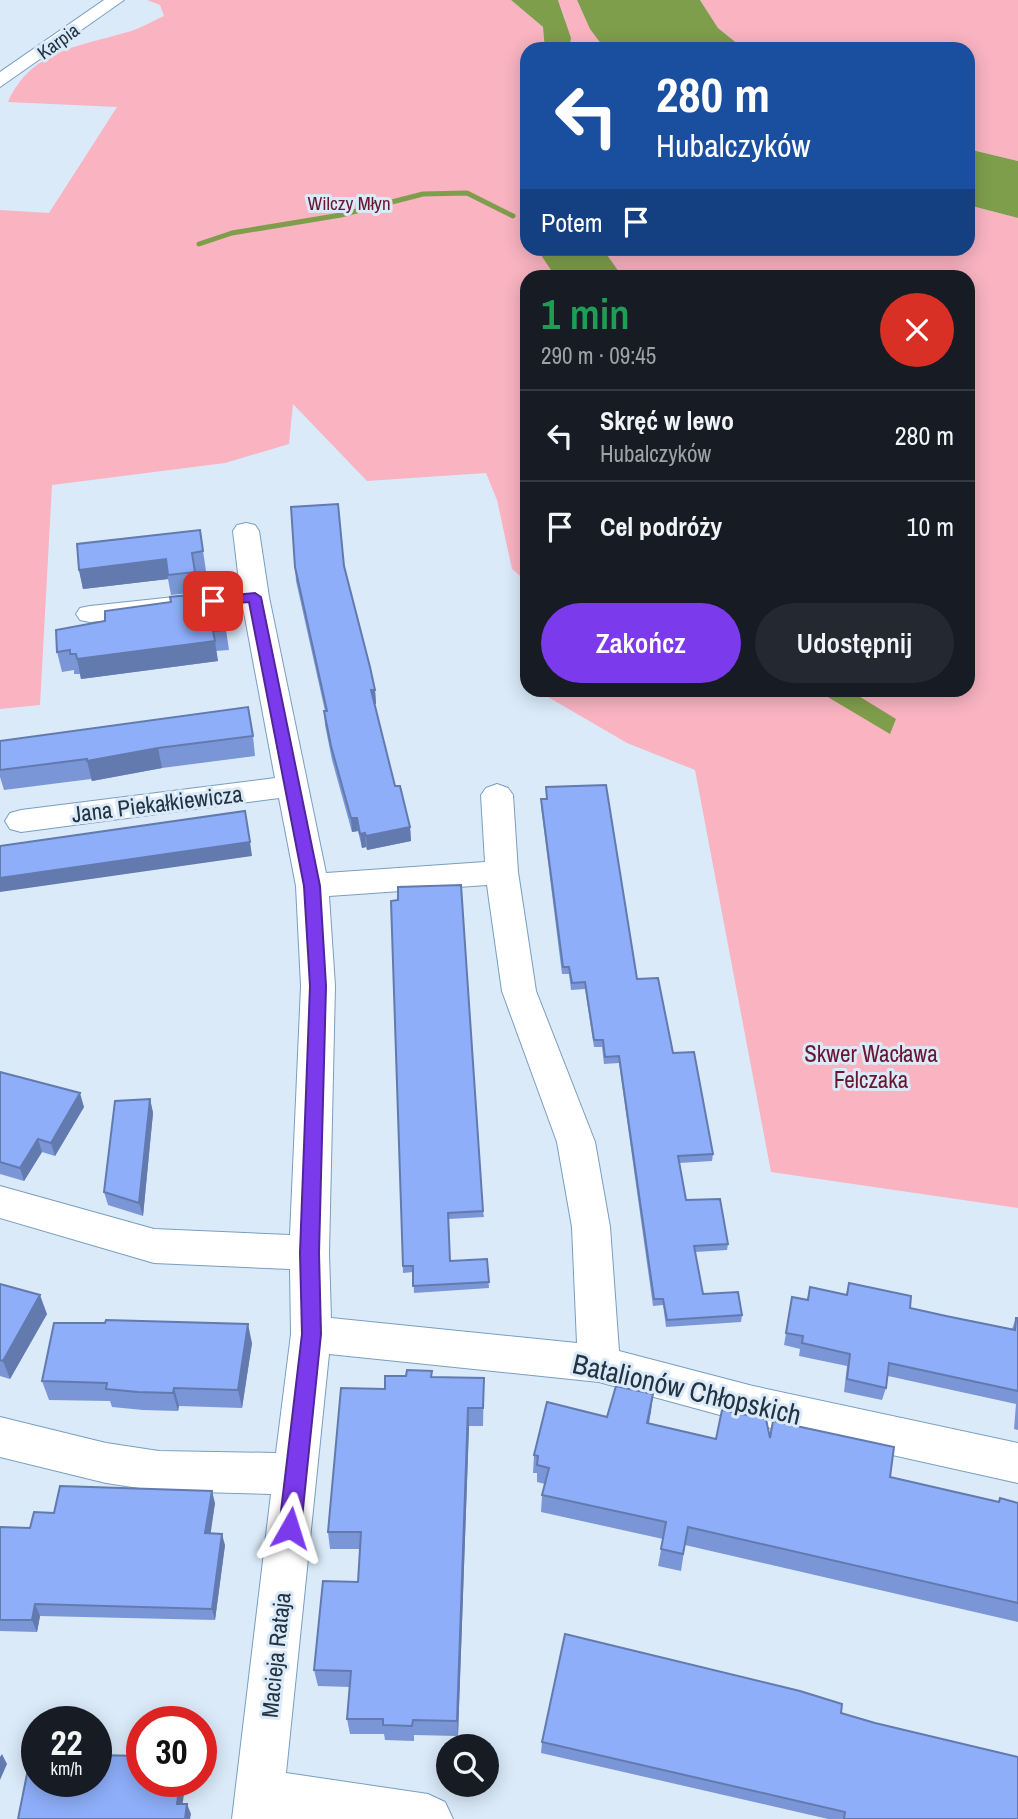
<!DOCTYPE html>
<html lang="pl">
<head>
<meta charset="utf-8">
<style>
	body { margin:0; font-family:"Archivo Narrow",sans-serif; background:#242831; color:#f1f3f6; height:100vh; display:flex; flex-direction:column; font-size:26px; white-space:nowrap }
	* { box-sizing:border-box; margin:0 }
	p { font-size:23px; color:#9ea1a6 }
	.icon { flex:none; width:38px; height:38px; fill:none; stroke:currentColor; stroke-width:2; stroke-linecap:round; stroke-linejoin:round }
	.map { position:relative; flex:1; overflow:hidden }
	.sheet { position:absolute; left:520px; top:270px; width:455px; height:427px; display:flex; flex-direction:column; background:#171b24; border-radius:21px; box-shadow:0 4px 18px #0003 }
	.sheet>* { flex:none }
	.banner { position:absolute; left:520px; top:42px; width:455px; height:214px; border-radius:21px; box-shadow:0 4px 18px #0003; background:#1a4fa0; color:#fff; overflow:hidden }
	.tools { position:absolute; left:436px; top:1734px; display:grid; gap:14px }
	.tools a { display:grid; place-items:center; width:63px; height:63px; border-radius:50%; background:#171b24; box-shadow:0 4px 18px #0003; font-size:35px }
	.speed { position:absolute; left:21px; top:1706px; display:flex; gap:14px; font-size:35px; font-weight:700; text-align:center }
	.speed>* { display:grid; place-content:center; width:91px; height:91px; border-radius:50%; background:#171b24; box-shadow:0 4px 18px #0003; line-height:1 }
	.speed small { font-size:18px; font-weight:400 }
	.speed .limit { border:10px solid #d22; background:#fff; color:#111 }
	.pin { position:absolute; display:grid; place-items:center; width:60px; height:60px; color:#fff; margin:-30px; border-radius:14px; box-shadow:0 4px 10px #0006 }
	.me { position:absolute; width:77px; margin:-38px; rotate:6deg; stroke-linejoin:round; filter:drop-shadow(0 0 5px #0008) }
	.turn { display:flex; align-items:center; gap:24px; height:147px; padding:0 21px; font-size:32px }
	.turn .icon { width:91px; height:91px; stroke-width:2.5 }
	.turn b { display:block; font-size:49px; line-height:60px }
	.then { display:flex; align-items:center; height:66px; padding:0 21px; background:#0003; gap:14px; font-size:26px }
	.round { display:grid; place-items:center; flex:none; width:74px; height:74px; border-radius:37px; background:#242831 }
	.overview { display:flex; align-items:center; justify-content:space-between; height:119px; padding:0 21px }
	h1 { font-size:42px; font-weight:600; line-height:52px; color:#1e9e55 }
	.action { display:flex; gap:14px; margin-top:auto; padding:14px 21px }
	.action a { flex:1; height:80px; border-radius:42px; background:#7c3aed; color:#fff; font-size:28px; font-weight:600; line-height:80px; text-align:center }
	.action a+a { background:#242831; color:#f1f3f6 }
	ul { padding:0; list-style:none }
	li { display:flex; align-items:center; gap:21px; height:91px; padding:0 21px; border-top:2px solid #363941 }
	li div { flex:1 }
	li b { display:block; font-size:26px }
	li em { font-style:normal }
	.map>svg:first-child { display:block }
	.green { fill:#f9b3c1 }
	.water { fill:#7f9e4c }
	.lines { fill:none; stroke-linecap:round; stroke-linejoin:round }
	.stream { stroke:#7f9e4c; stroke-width:5 }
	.minor-casing { stroke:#799ec0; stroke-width:2 }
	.minor { fill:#fff; fill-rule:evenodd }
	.wall { fill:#7a96d6 }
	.shaded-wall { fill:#637aae }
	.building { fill:#8eaef9; stroke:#637aae; stroke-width:2 }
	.route { fill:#7c3aed; stroke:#51269a; stroke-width:2 }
	.labels { text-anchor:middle; stroke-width:6; stroke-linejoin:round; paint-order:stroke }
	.far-street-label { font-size:19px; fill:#243341; stroke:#daeaf9 }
	.far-park-label { font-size:19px; fill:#691731; stroke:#daeaf9 }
	.street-label { font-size:23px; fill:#243341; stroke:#daeaf9 }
	.park-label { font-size:23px; fill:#691731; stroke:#daeaf9 }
	.near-street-label { font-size:28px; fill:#243341; stroke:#daeaf9 }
</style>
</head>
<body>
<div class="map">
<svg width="1018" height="1819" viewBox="0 0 1018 1819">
	<rect width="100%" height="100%" fill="#daeaf9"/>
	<path class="green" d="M147 0H511L543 27 565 19 558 0H577L588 24 614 49H527V248H968V205L1018 218V1208L771 1172 695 770 627 743 536 690H968V276H527V582L512 569 497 500 486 473 367 481 293 404 289 444 225 463 52 485 40 705 0 709V210L49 213 117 107 8 102C31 51 76 47 124 33 137 30 151 22 164 16L160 5Z
		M700 0H1018V161L968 149V49H744L718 28Z"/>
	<path class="water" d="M511 0H558L571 38 569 49H545L543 27Z
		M577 0H700L718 28 744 49H605L590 29Z
		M968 149 1018 161V218L968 205Z
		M537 249H598L607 255 622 276H555Z
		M816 690H849L896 719 890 734Z"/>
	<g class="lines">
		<path class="stream" d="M199 244 232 233 341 215 423 194 467 193 513 216"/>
		<g class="minor-casing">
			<path id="minor" d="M104 0H124L0 87V72Z
				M246 523 255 525 259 531 269 597 326 873 485 862 481 795 486 788 497 784 508 788 513 795 518 872 536 991 595 1142 610 1227 619 1351 753 1386 1018 1443V1483L753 1424 599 1382 329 1354 286 1773 428 1794 445 1802 453 1819H232L271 1494 159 1491 106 1483 0 1457V1417L106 1443 159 1451 276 1453 291 1334 290 1269 154 1263 0 1218V1186L154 1229 290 1235 301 986 296 886 279 798 21 832 10 829 5 821 10 813 21 810 275 778 243 607 90 622 80 620 76 614 80 608 90 606 240 590 233 531 237 525ZM487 885 502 991 557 1142 572 1227 577 1343 331 1318 329 1253 335 986 329 896Z"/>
		</g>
		<use href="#minor" class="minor"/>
	</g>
	<path class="wall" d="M200 530 206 571 195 572 198 592 171 595 168 579 83 589 79 570Z
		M344 566 375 690 376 704H375L395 786 410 827 411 841 367 850 366 847 362 848 358 831 352 832 332 760 325 725 324 711H325L296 581 295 567Z
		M201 609H223L229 650 216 651 218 661 81 679 80 674H74V670L62 672 57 652Z
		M253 736 255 756 162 768 92 781 91 779 4 790 0 777V741Z
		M546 787 673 1053 713 1154 712 1161 679 1163 686 1200 728 1244 727 1250 695 1252 703 1294 742 1315 741 1322 666 1327 663 1305 653 1306 619 1063 604 1064 602 1047H594L585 989 571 990 569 974H562L541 806V799H546Z
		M391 901 483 1211 484 1217 449 1219 450 1261 487 1259 489 1288 414 1293 413 1272 403 1273Z
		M0 1072 84 1107 55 1156 42 1152 24 1181 0 1174Z
		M150 1099 153 1113 143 1216 108 1205 104 1192Z
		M849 1283 910 1308 946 1316 1012 1329 1016 1318H1018V1430L1014 1429 1016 1404 888 1376 886 1388 882 1400 844 1392 847 1366 799 1356 800 1349 784 1345 792 1297 807 1300 810 1287 846 1295Z
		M0 1284 47 1314 10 1379 0 1376Z
		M252 1343 242 1408 179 1406 178 1411 143 1410 112 1407 110 1401 49 1400 42 1381Z
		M432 1377 484 1378 483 1426H469L458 1736 414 1735V1741L385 1740 384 1734H350L347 1719 350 1687 318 1686 314 1670 358 1582 360 1549H330L328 1532 385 1389Z
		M653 1394 649 1423 716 1439 769 1436 773 1421 890 1477 998 1502 1000 1498 1018 1503V1622L685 1545 681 1571 658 1566 663 1539 541 1512 542 1495 545 1484 537 1482V1473H533L534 1455 607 1417Z
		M215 1503 210 1533 225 1545 215 1620 40 1616 37 1632 0 1631V1527L30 1528 54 1513Z
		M841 1713 875 1723 1018 1819H828L541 1753 542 1742Z"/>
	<path class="shaded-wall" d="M166 559 168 579 83 589 79 570Z
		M215 641 218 661 81 679 77 659Z
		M371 690H375L376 704H372Z
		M158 748 162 768 92 781 87 761Z
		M351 818H357L358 831 352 832Z
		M410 827 411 841 367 850 366 836Z
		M365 833 366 847 362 848 360 834Z
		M250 842 252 856 0 892V878Z
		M80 1093 84 1107 55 1156 51 1143Z
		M150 1099 153 1113 143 1216 139 1203Z
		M38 1139 42 1152 24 1181 20 1168Z
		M40 1295 47 1314 10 1379 3 1361Z
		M248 1324 252 1343 242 1408 238 1390Z
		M174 1388 179 1406 178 1411 173 1393Z
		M653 1394 651 1412 645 1441 647 1423Z
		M468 1408 469 1426 458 1736 457 1721Z
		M212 1491 215 1503 209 1545 205 1533Z
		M222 1534 225 1545 215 1620 212 1609Z
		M35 1604 40 1616 37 1632 32 1620Z
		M2 1754 7 1764 0 1780V1757Z
		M180 1782H186L181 1813 177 1804Z
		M187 1804 191 1814 190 1819H185Z"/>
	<path class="building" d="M338 504 344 566 370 667 375 690H371L395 786H400L410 827 366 836 365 833 360 834 357 818H351L331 746 324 711H327L295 567 291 507Z
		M200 530 203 551 192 553 195 572 168 575 166 559 79 570 77 544Z
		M199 594 201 609H223L226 630 213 631 215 641 77 659 76 654H70V650L57 652 56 630 105 621V611L171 602 170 597Z
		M248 707 253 736 158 748 87 761V759L0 770V741Z
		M606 785 637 979 658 978 673 1053 694 1052 713 1154 678 1156 686 1200 720 1199 728 1244 694 1246 703 1294 738 1292 742 1315 667 1320 663 1299H654L619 1056 605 1057 603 1040H594L585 982 572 983 569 967H563L541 799H547L546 787Z
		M245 811 250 842 0 878V846Z
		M461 885 483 1211 448 1213 450 1261 487 1259 489 1282 413 1286V1266H403L391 901 398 900V887Z
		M0 1072 80 1093 51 1143 38 1139 20 1168 0 1162Z
		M150 1099 139 1203 104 1192 115 1101Z
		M849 1283 911 1296 910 1308 946 1316 1015 1330 1016 1318H1018V1391L889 1363 886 1388 847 1379 850 1354 802 1343 803 1336 786 1333 792 1297 808 1300 810 1287 847 1295Z
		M0 1284 40 1295 3 1361 0 1360Z
		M106 1320 248 1324 238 1390 174 1388 173 1393 138 1392 106 1389 107 1383 42 1381 54 1323H105Z
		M407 1370 432 1371 431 1377 484 1378 483 1408H468L457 1721 413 1720 412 1726 383 1725V1719H347L351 1671 314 1670 323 1581 358 1582 361 1532H328L341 1388 385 1389V1376H406Z
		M616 1386 653 1394 647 1423 716 1439 722 1410 766 1419 770 1438 773 1421 894 1447 890 1477 999 1502 1000 1498 1018 1503V1603L688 1527 683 1554 661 1549 666 1522 542 1495 549 1468 537 1465 538 1456 534 1455 547 1402 607 1417Z
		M60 1486 212 1491 205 1533 222 1534 212 1609 35 1604 32 1620H0V1527L30 1528 34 1512 54 1513Z
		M565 1634 800 1691 842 1704 841 1713 875 1723 1018 1757V1819H844L845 1812 542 1742Z
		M31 1754H37V1782H96V1755L142 1756V1782H180L177 1804H187L185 1819H18Z"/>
	<path class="route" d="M255 593 261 597 320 886 326 986 319 1253 321 1334 301 1528 297 1535 290 1538 282 1535 279 1528 302 1334 300 1253 310 986 304 886 249 602 213 605 207 601 213 597Z"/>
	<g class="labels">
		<g class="far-street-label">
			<text transform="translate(58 41) rotate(-36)" y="7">Karpia</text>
		</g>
		<g class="far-park-label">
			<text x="349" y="210">Wilczy Młyn</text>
		</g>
		<g class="street-label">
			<text transform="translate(157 804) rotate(-7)" y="8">Jana Piekałkiewicza</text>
			<text transform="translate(276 1655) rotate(-84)" y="8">Macieja Rataja</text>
		</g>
		<g class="park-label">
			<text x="871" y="1062">Skwer Wacława<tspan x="871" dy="26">Felczaka</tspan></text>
		</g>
		<g class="near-street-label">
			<text transform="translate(687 1389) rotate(13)" y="10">Batalionów Chłopskich</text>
		</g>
	</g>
</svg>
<div class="tools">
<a><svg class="icon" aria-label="search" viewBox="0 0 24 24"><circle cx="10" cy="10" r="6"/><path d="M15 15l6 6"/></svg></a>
</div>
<div class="speed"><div>22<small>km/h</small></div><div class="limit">30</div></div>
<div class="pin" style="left:213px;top:601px;background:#d93025"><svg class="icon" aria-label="arrive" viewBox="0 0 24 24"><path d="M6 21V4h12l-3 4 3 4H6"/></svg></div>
<svg class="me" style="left:290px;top:1528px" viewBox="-20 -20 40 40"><path d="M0-17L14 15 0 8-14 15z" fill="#7c3aed" stroke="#fff" stroke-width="4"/></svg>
<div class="banner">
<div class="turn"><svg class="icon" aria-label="left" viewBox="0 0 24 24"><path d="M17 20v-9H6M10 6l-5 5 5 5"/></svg><div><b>280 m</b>Hubalczyków</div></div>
<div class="then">Potem<svg class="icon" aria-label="arrive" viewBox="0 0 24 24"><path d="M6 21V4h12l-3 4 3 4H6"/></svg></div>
</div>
<section class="sheet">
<div class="overview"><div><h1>1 min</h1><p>290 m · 09:45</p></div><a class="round" style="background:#d93025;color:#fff"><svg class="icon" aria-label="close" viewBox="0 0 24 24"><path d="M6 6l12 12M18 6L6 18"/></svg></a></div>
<ul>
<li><svg class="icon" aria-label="left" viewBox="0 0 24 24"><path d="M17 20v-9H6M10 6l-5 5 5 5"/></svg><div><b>Skręć w lewo</b><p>Hubalczyków</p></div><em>280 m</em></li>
<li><svg class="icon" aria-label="arrive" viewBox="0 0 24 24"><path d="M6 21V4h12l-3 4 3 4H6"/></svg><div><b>Cel podróży</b></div><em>10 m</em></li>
</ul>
<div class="action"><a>Zakończ</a><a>Udostępnij</a></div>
</section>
</div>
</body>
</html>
